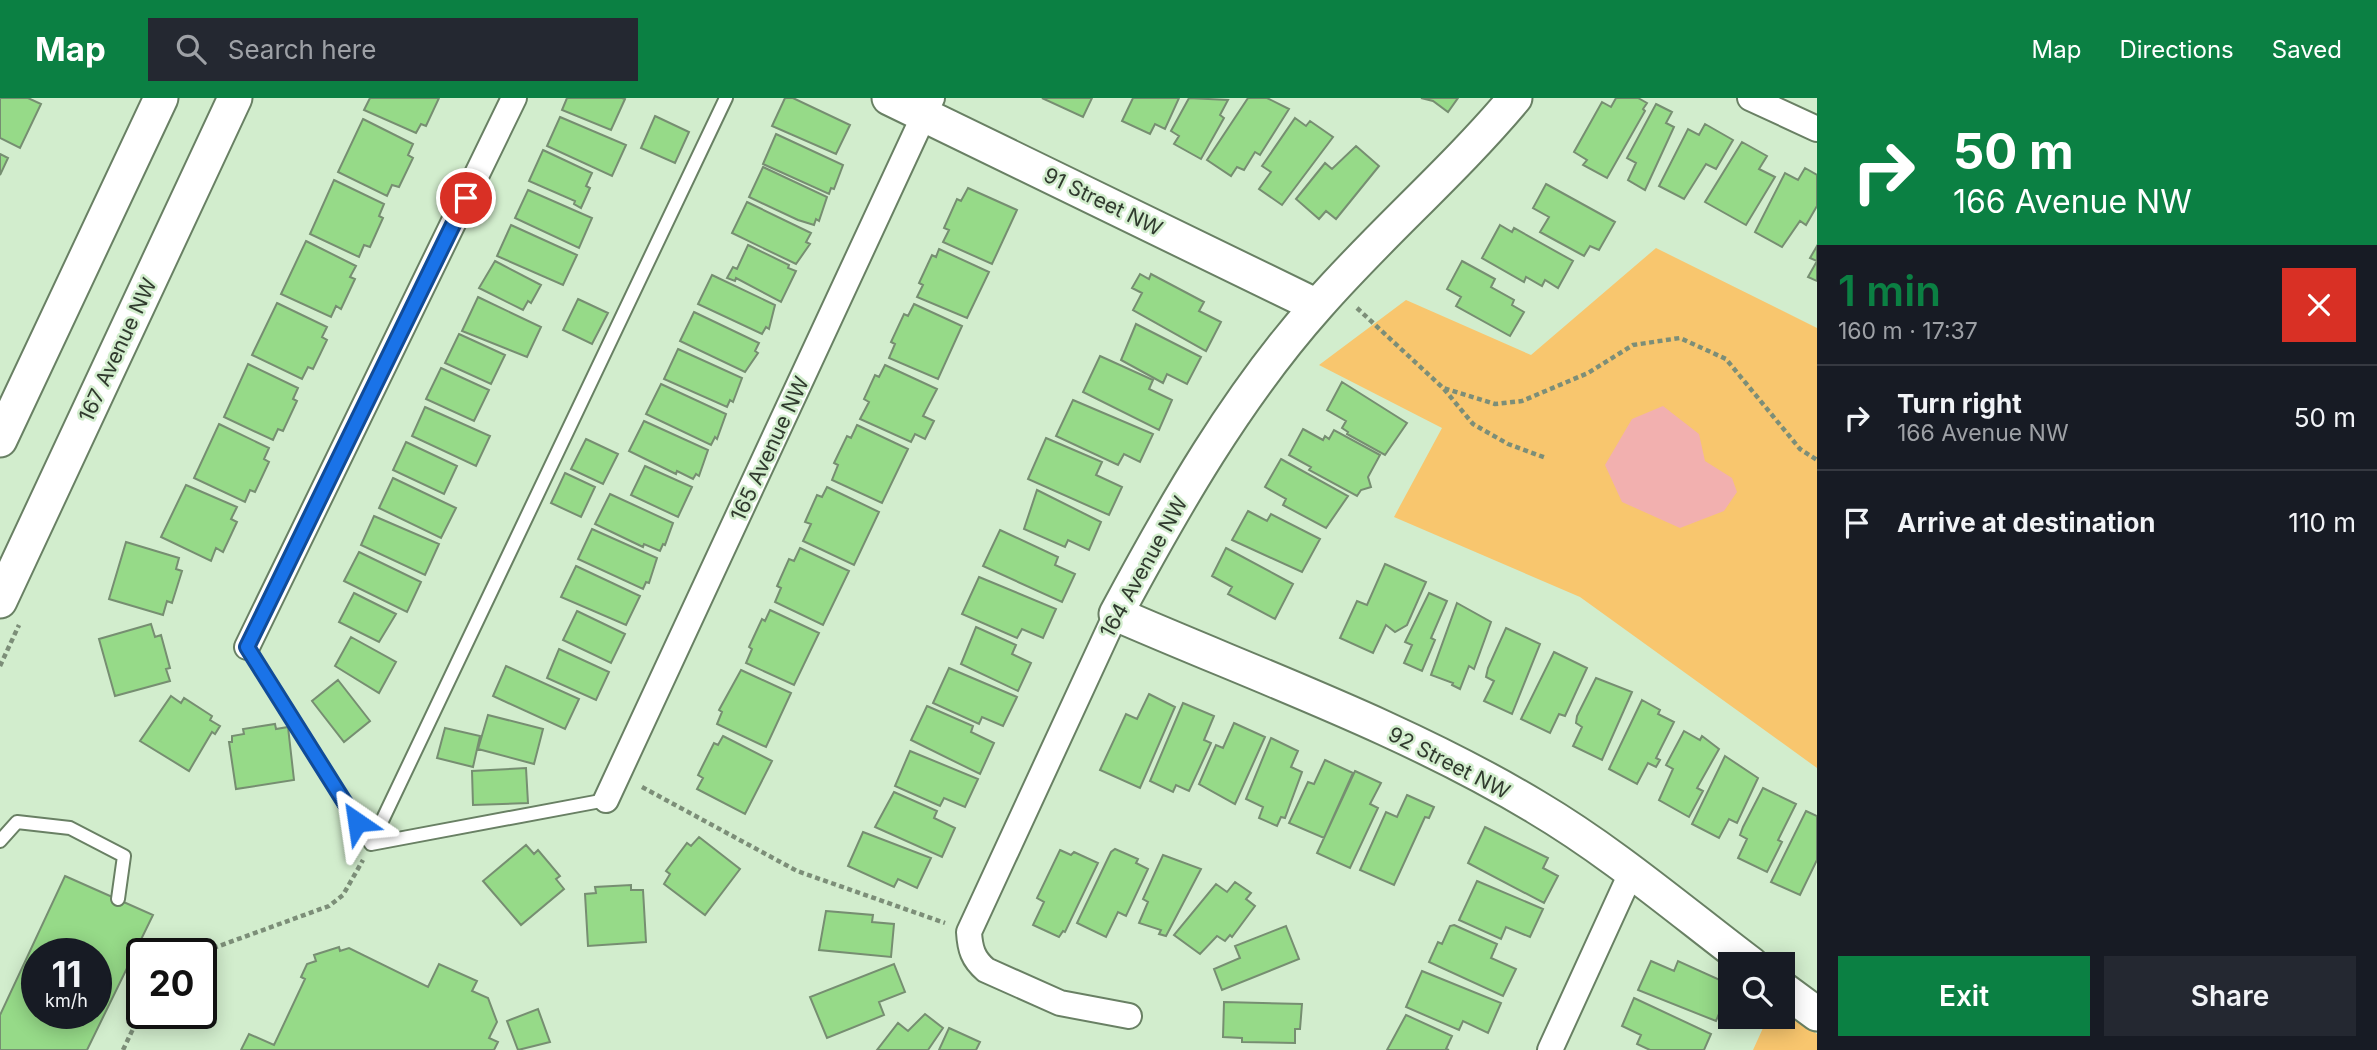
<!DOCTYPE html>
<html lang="en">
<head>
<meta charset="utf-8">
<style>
	body { margin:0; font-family:Inter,sans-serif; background:#242831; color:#f1f3f6; height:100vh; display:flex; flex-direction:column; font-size:26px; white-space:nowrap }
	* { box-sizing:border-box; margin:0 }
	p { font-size:23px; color:#9ea1a6 }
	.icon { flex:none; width:38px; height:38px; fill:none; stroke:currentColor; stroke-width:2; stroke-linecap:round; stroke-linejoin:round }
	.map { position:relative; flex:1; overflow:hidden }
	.side { display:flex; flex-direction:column; background:#171b24; width:560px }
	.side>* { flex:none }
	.banner { background:#0b8043; color:#fff; overflow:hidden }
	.controls { position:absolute; left:1718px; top:854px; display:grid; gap:14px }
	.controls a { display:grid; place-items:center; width:77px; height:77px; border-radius:0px; background:#171b24; box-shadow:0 4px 18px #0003; font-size:35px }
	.speed { position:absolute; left:21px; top:840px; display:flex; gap:14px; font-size:35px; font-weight:700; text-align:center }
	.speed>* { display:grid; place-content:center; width:91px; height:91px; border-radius:50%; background:#171b24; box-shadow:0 4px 18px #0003; line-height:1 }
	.speed small { font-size:18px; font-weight:400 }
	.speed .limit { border:4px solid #111; border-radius:10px; background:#fff; color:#111 }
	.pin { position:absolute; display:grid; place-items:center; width:60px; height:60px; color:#fff; margin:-30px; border:4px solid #fff; border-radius:50%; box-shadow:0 2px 7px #0007 }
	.me { position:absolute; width:77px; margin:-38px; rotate:328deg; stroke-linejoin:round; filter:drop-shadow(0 0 5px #0008) }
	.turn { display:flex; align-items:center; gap:24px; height:147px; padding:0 21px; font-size:32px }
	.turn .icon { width:91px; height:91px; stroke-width:2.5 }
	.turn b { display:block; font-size:49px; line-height:60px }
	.round { display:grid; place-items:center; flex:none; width:74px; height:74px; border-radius:0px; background:#242831 }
	.headline { display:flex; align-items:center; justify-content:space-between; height:119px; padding:0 21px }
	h1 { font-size:42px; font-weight:600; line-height:52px; color:#0b8043 }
	.primary-button { display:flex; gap:14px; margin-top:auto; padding:14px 21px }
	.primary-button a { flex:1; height:80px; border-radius:0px; background:#0b8043; color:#fff; font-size:28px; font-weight:600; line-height:80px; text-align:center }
	.primary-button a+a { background:#242831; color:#f1f3f6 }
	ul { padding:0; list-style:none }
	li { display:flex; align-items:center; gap:21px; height:105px; padding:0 21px; border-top:2px solid #363941 }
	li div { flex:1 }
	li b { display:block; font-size:26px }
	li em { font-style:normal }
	header { display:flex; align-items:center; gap:42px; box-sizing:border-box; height:98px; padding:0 35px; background:#0b8043; color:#fff }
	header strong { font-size:33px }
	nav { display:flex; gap:38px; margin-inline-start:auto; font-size:24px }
	.search { width:490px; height:63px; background:#242831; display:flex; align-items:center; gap:18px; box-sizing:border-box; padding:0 24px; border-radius:0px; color:#9ea1a6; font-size:26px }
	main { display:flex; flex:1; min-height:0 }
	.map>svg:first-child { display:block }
	.green { fill:#f8c66e }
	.water { fill:#f2b0af }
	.building { fill:#96da88; stroke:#768e71; stroke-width:2; fill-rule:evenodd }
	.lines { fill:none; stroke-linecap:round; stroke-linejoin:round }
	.lane-casing { stroke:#698064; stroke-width:16 }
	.street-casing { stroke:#698064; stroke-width:28 }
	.secondary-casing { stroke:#698064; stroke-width:37 }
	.path { stroke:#7c8e78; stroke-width:4.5; stroke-dasharray:5 3.5; stroke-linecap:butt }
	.lane { stroke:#fff; stroke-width:12 }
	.street { stroke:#fff; stroke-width:24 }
	.secondary { stroke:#fff; stroke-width:33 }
	.route-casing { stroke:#114b97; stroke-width:18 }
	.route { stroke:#1a73e8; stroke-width:12 }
	.labels { text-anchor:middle; stroke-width:5; stroke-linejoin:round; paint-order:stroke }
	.street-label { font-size:21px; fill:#303a2e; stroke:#d2edcd }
</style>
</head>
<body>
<header>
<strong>Map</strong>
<div class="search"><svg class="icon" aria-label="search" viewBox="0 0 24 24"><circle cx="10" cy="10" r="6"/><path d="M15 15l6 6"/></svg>Search here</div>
<nav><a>Map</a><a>Directions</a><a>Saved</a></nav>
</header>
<main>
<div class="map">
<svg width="1817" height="952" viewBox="0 0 1817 952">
	<rect width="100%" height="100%" fill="#d2edcd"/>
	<path class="green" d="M1656 150 1817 230V670L1580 499 1394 419 1442 330 1319 267 1406 202 1531 257Z
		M1783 911 1817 936V952H1753L1768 919H1783Z"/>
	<path class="water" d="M1663 308 1699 336 1705 363 1732 380 1737 394 1724 413 1680 430 1622 404 1605 367 1632 321Z"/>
	<path class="building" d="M0 0H28L41 6 20 50 0 40Z
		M370 0H439L426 28 421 26 416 35 364 12Z
		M567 0H622L625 1 611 32 562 12Z
		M785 0H793L850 27 836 56 772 28Z
		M1042 0H1092L1083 19Z
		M1133 0H1179L1165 31 1155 26 1150 36 1122 23Z
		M1189 0 1228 2 1220 17 1224 20 1201 61 1174 46 1179 38 1171 33Z
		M1248 0H1267L1289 11 1260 57 1255 54 1244 72 1237 69 1231 78 1207 62Z
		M1421 0H1458L1448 14 1433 3Z
		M1616 0H1638L1647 5 1643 11 1645 13 1607 80 1583 67 1587 62 1574 54 1602 4 1611 9Z
		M1656 6 1672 14 1666 25 1674 29 1645 92 1628 82 1636 65 1627 60Z
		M655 18 689 34 675 65 641 50Z
		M560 19 626 47 612 78 547 48Z
		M1295 20 1306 28 1310 23 1333 39 1282 107 1259 91 1271 74 1262 68Z
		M363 21 413 46 408 57 413 60 399 89 392 87 387 98 338 74Z
		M1705 26 1733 42 1716 71 1706 66 1684 101 1659 88 1688 31 1699 37Z
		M776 36 843 67 834 91 831 90 829 96 763 66Z
		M1742 44 1767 58 1759 71 1775 79 1746 127 1705 104Z
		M1356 48 1379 68 1336 121 1326 113 1319 121 1296 101 1325 65 1332 71Z
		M543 52 592 75 586 88 590 90 581 110 574 106 575 103 529 83Z
		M0 56 8 60 0 77Z
		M763 69 827 99 819 123 816 121 814 127 798 122 749 99Z
		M1805 70 1817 77V108L1806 127 1800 123 1782 149 1755 134 1785 75 1798 82Z
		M334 82 384 106 379 118 383 120 370 149 364 147 359 159 310 136Z
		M1546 86 1615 124 1599 152 1590 148 1584 158 1540 134 1549 119 1533 110Z
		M968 90 1017 112 992 166 943 144 949 132 944 130 957 101 961 103Z
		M528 92 592 120 579 150 515 120Z
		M747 104 811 135 806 144 810 146 796 166 732 135Z
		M511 127 577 157 563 187 497 158Z
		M1500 127 1512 134 1514 130 1573 163 1558 190 1545 182 1542 188 1526 179 1524 184 1482 160Z
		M306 143 356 168 350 179 355 181 341 211 336 208 331 219 281 196Z
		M748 147 789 167 788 170 796 173 781 204 736 180 735 183 727 180 733 169 737 171Z
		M1817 148V183L1808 179 1817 163 1810 160Z
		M939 151 989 174 967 220 917 199 923 187 919 185 932 157 936 159Z
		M495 163 541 187 531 205 528 203 523 212 479 190Z
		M1462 163 1495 181 1491 189 1514 202 1512 207 1524 214 1510 238 1456 208 1461 199 1447 191Z
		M1140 176 1149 181 1151 176 1204 204 1199 213 1221 224 1206 253 1133 212 1142 195 1132 190Z
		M712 177 775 207 769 231 766 229 762 236 698 206Z
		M478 199 541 229 527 259 462 233Z
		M578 201 608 215 592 246 563 232Z
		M277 205 327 229 322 239 327 242 313 271 308 269 302 281 252 257Z
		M914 206 962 228 938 281 889 260 895 246 891 244 904 216 908 218Z
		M694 214 759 245 755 253 758 255 745 274 680 243Z
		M1136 226 1201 259 1187 286 1167 276 1163 285 1121 262Z
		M459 236 505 257 491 286 445 265Z
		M678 251 742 280 733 304 730 302 727 309 664 281Z
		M1100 258 1153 282 1149 291 1172 302 1159 332 1083 294Z
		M248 266 298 290 293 301 297 303 283 333 278 331 273 342 224 319Z
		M885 267 937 291 923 318 934 323 925 341 915 336 911 344 860 321 869 304 864 301 875 277 879 279Z
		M441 270 489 292 474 323 426 301Z
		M1342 284 1407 325 1385 357 1347 336 1348 334 1342 330 1346 323 1327 312Z
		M661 286 726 316 717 341 715 339 711 347 646 316Z
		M1073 302 1153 336 1140 364 1124 356 1118 367 1056 338Z
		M425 309 490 338 476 368 412 338Z
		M644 323 708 352 699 378 696 376 693 381 677 373 676 376 629 353Z
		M219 326 269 350 264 361 269 364 255 394 250 392 245 404 194 380Z
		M857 327 908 351 882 405 832 382 838 367 834 365 847 338 851 340Z
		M1303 331 1323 342 1325 338 1329 341 1334 332 1380 357 1368 379 1371 389 1361 392 1357 398 1309 372 1311 369 1289 357Z
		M1046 340 1102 364 1096 377 1122 389 1109 417 1028 381Z
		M586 341 618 356 603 386 571 371Z
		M406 344 457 368 444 396 393 372Z
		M1281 361 1348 398 1326 430 1283 407 1286 401 1265 389Z
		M645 368 692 389 678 419 631 397Z
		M565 375 595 389 581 419 551 405Z
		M393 380 456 410 441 440 379 410Z
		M186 387 237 409 231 421 237 424 223 454 216 450 211 463 161 439Z
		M827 389 879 414 854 467 803 443 811 426 805 424 817 397 822 399Z
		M1037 392 1101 424 1089 452 1068 442 1065 449 1024 431Z
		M610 396 673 425 665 447 663 446 660 453 644 446 643 449 595 426Z
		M1248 413 1267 423 1271 416 1320 441 1302 474 1232 442Z
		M374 418 439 446 425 477 361 447Z
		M592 431 657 460 649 485 646 484 643 491 578 461Z
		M1000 432 1058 459 1055 467 1075 476 1062 504 983 468Z
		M126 444 179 460 176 471 182 473 172 505 167 503 163 517 109 501Z
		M800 450 849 473 823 527 775 504 781 490 777 488 789 461 794 463Z
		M1226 450 1293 486 1275 521 1228 496 1232 489 1212 478Z
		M359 454 421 484 407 514 344 483Z
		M1385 466 1426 484 1407 527 1395 534 1386 527 1373 555 1340 540 1357 503 1367 507Z
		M576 468 640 498 626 527 561 499Z
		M979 479 1056 511 1043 540 1022 531 1017 540 962 516Z
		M354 495 396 516 379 544 339 524Z
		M1429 495 1447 503 1431 540 1435 542 1422 573 1404 565 1412 547 1405 544Z
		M1457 505 1491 524 1474 571 1469 568 1460 591 1452 587 1453 585 1431 577Z
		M770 512 819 535 794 587 746 565 752 551 749 549 762 521 765 523Z
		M577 513 625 536 611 565 563 542Z
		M151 526 155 539 161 537 170 570 166 571 170 583 115 598 99 541Z
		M976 529 1016 547 1012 556 1031 565 1018 593 961 566Z
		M1506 530 1540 546 1512 616 1484 603 1494 583 1486 579 1488 570Z
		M351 539 396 564 379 595 335 568Z
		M559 551 609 574 596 602 547 580Z
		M1554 554 1587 570 1565 618 1559 616 1550 635 1521 621Z
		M506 568 579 601 565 631 493 598Z
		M949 570 1017 599 1003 628 982 619 979 626 933 605Z
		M741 572 791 595 766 649 717 626 722 614 719 612Z
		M1596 580 1632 594 1602 662 1573 648 1582 629 1576 625 1577 618Z
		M338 582 370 623 344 644 312 603Z
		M1149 596 1175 609 1140 690 1100 672 1126 616 1137 621Z
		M171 598 181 605 184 600 212 618 210 622 220 628 215 636 212 634 189 673 140 643Z
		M1642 602 1660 612 1658 616 1674 624 1656 660 1660 662 1656 669 1648 665 1637 686 1609 671Z
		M1183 605 1214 618 1204 642 1211 645 1189 693 1176 687 1173 694 1150 683Z
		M927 608 973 628 971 634 994 645 980 676 911 642Z
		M488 617 543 631 534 666 478 651Z
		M1234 625 1265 639 1235 706 1199 686 1216 647 1223 650Z
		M275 626 276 631 288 629 294 682 236 691 229 644H232V638L244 636 243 631Z
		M445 630 480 638 473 669 437 660Z
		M1684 633 1700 642 1702 638 1719 651 1697 690 1703 693 1689 719 1659 702 1673 671 1666 667Z
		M723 638 772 663 745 716 697 691 703 680 698 677 714 645 718 647Z
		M1271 640 1298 653 1291 669 1302 674 1285 720 1281 719 1277 728 1259 720 1263 709 1246 701Z
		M910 653 978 681 965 709 944 700 940 708 895 688Z
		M1725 658 1758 680 1737 725 1729 721 1719 740 1692 726Z
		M1325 662 1353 675 1324 740 1289 725 1308 684 1314 686Z
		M526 670 528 705 473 707 472 673Z
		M1355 673 1381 685 1370 706 1378 710 1350 770 1317 755Z
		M1763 690 1796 706 1778 742 1782 744 1767 774 1738 760 1747 741 1740 737 1743 729Z
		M894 694 937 713 934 720 955 730 942 759 875 729Z
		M1407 697 1434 709 1429 720 1425 719 1394 787 1360 772 1386 714 1397 719Z
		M1806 713 1817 718V762L1800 797 1771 784Z
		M1485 729 1548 760 1543 770 1558 778 1544 805 1468 765Z
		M863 734 931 760 917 790 898 781 894 789 848 768Z
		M699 739 740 771 705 817 664 786 670 776 666 773 687 745 691 748Z
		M526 747 534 756 538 752 560 778 556 781 564 791 521 827 483 783Z
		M1115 751 1138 761 1136 765 1148 771 1126 818 1118 814 1106 839 1077 825 1111 754Z
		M1060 752 1071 757 1074 754 1098 765 1065 834 1063 833 1059 839 1033 827 1044 804 1037 800Z
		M1163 757 1201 771 1166 838 1159 836 1161 832 1139 825 1148 804 1143 801Z
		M65 778 153 817 87 952H0V917ZM37 856H96V915H37Z
		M1477 783 1543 811 1530 839 1506 829 1501 841 1459 822Z
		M1235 784 1251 795 1246 801 1255 808 1232 839 1230 837 1225 843 1217 838 1200 856 1174 837 1216 786 1227 794Z
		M631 787V792H643L646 844 588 848 585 796 596 795 595 789Z
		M826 813 873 817 872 824 894 826 891 859 819 852Z
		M1454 827 1497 846 1491 860 1516 871 1503 898 1429 864 1438 844 1442 846 1450 828Z
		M1286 828 1299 861 1222 892 1214 871 1240 860 1235 848Z
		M339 849 340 853 349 850 428 889 439 866 477 883 472 893 488 900 497 924 489 940 498 944 494 952H241L249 936 274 947 305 881 301 879 307 866 316 863 314 857Z
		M1651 863 1674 873 1678 863 1731 887 1716 923 1638 892Z
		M894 866 905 894 879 904 884 917 827 940 810 899Z
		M1422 873 1501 905 1488 935 1463 923 1459 932 1406 909Z
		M1634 900 1711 936 1704 952H1650L1637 946 1641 937 1622 928Z
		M1224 904 1302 906 1300 931H1295V945L1242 944V940L1223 939Z
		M538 911 550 944 518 952 507 923Z
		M925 916 943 930 928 952H877L898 925 908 933Z
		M1406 917 1452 938 1446 951 1449 952H1387Z
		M949 930 980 944 976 952H939Z"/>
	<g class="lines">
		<g class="lane-casing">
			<path id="lane" d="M247 549 371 746 726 0
				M0 743 17 724 70 730 124 758 118 801
				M371 746 606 702"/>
		</g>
		<g class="street-casing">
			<path id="street" d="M1750 0 1817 31
				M1116 516 969 834C970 851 973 861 986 872L1060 905 1129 918
				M247 549 514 0
				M606 702 932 0
				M1550 952 1631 775"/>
		</g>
		<g class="secondary-casing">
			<path id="secondary" d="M889 0 1317 208
				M1515 0C1454 73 1381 135 1318 207 1236 299 1174 408 1116 516 1256 577 1405 630 1536 709 1612 754 1681 813 1751 866
				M0 342 161 0
				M0 503 235 0
				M1783 891 1817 916"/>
		</g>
		<path class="path" d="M1357 210 1443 290 1495 306 1522 303 1588 275 1633 247 1680 240 1726 261 1800 351 1817 362
			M1444 291 1473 326 1508 346 1546 360
			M0 568 19 527
			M642 689 797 773 945 825
			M197 856 329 808 343 797 363 762
			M123 952 142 912"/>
		<use href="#lane" class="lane"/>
		<use href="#street" class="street"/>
		<use href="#secondary" class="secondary"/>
	</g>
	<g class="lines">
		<g class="route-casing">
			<path id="route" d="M357 724 247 549 466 100"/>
		</g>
		<use href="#route" class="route"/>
	</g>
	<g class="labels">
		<g class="street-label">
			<text transform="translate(1103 104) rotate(26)" y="7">91 Street NW</text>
			<text transform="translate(118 252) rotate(-65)" y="7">167 Avenue NW</text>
			<text transform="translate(770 351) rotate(-65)" y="7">165 Avenue NW</text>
			<text transform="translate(1144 469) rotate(-61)" y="7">164 Avenue NW</text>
			<text transform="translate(1449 665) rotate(27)" y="7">92 Street NW</text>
		</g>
	</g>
</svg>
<div class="controls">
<a><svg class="icon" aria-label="search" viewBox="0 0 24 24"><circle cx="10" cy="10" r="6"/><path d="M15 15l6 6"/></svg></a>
</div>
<div class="speed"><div>11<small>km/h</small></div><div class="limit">20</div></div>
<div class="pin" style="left:466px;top:100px;background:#d93025"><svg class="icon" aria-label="arrive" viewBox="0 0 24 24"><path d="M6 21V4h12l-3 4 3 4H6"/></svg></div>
<svg class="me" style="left:357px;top:724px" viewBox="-20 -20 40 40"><path d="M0-17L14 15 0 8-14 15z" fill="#1a73e8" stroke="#fff" stroke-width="4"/></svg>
</div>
<section class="side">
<div class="banner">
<div class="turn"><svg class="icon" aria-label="right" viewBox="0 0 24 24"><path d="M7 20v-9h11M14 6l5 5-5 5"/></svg><div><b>50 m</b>166 Avenue NW</div></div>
</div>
<div class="headline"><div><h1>1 min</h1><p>160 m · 17:37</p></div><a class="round" style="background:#d93025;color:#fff"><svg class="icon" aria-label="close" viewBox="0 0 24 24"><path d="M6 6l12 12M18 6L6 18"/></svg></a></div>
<ul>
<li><svg class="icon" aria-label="right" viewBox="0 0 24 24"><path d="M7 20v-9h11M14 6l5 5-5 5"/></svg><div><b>Turn right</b><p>166 Avenue NW</p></div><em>50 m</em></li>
<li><svg class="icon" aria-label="arrive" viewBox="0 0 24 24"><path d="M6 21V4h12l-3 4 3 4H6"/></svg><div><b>Arrive at destination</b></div><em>110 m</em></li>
</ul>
<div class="primary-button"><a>Exit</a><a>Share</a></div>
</section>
</main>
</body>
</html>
